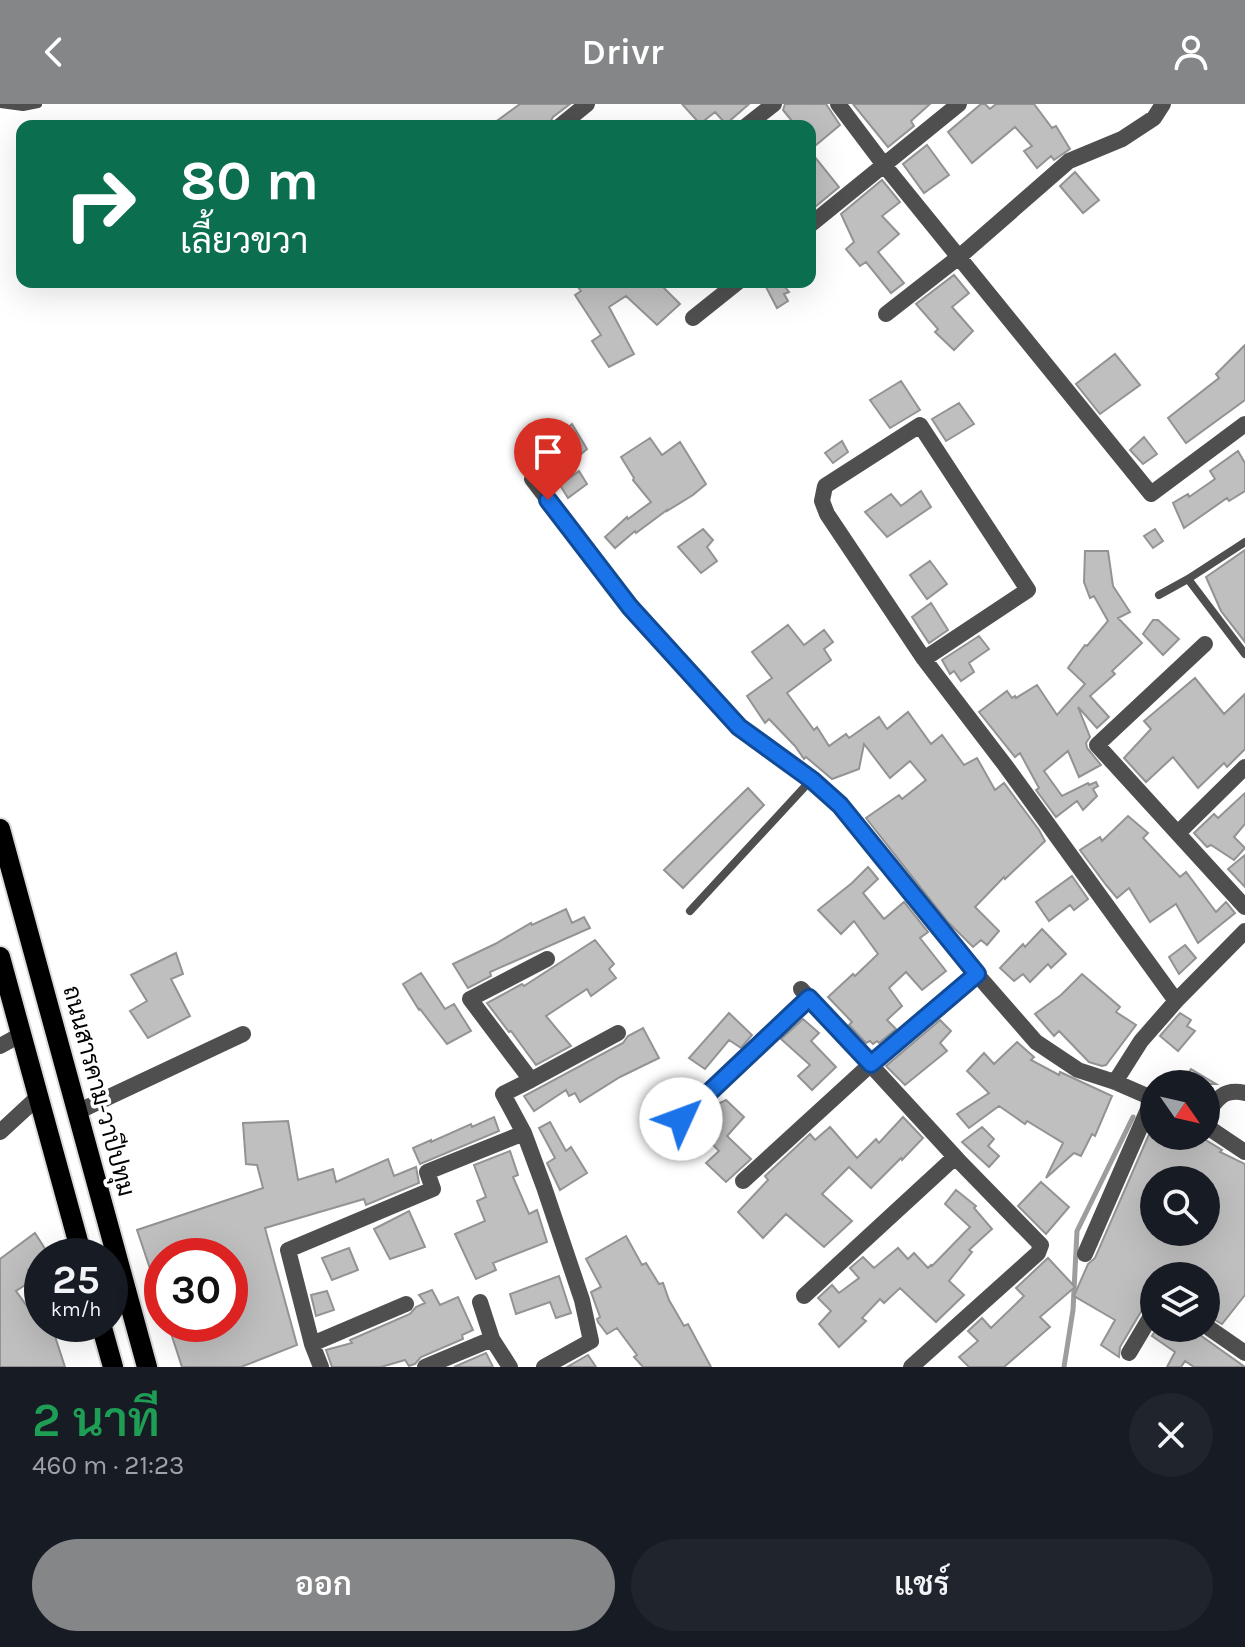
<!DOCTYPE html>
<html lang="th">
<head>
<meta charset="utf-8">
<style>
	body { margin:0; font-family:Karla,Sarabun,sans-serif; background:#20242c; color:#f1f3f6; height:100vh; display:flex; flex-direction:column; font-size:30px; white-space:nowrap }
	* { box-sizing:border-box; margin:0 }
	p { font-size:26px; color:#9ea1a6 }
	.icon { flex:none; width:44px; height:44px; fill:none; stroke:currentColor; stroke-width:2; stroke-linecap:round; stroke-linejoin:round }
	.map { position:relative; height:1263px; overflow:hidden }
	.panel { display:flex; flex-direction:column; background:#171b24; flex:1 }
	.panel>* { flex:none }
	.banner { position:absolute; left:16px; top:16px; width:800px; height:168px; border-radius:16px; box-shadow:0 8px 32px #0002; background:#0b6e4f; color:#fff; overflow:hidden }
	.needle { width:52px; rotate:124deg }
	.fabs { position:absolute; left:1140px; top:966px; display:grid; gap:16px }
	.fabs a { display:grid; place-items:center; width:80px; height:80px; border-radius:50%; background:#171b24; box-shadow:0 8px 32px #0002; font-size:40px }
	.speed { position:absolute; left:24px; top:1134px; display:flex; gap:16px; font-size:40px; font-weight:700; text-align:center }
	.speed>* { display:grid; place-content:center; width:104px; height:104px; border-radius:50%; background:#171b24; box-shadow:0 8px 32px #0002; line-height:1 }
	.speed small { font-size:20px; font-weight:400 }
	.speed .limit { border:12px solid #d22; background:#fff; color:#111 }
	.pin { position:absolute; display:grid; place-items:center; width:68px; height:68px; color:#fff; margin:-82px -34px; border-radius:50% 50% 50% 0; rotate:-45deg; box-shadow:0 0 8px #0007 }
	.pin .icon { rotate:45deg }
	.me { position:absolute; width:88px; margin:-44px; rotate:47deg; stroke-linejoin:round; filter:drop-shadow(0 0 6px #0008) }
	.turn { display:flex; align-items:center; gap:28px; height:168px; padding:0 32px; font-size:36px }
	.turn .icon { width:104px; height:104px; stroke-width:2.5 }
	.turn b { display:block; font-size:56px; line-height:68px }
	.round { display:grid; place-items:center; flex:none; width:84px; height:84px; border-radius:42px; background:#20242c }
	.overview { display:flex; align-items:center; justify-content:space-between; height:136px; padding:0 32px }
	h1 { font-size:48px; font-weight:600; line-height:60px; color:#1e9e55 }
	.primary-button { display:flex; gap:16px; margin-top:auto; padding:16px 32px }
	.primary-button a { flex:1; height:92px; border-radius:48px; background:#858687; color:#fff; font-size:32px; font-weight:600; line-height:92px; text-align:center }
	.primary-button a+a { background:#20242c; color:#f1f3f6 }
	header { display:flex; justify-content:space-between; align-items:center; height:104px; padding:0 32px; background:#858687; color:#fff; font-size:36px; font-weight:600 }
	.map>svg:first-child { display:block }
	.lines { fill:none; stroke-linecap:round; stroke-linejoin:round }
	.stream { stroke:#9d9d9d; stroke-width:5 }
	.building { fill:#bfbfbf; stroke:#939393; stroke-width:2; fill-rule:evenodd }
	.primary-casing { stroke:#dbdbdb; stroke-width:24 }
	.lane { stroke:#4f4f4f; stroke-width:8 }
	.street { stroke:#4f4f4f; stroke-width:16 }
	.primary { stroke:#000; stroke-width:20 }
	.route-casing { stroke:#114b97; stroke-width:20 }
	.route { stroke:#1a73e8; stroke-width:14 }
	.labels { text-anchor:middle; stroke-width:7; stroke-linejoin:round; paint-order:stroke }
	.street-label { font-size:24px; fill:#000; stroke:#fff }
</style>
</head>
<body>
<header><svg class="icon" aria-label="back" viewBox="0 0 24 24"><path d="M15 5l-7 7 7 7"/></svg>Drivr<svg class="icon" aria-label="person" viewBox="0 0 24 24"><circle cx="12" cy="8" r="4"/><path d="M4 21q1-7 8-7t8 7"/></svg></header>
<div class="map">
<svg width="1245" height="1263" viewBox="0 0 1245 1263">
	<rect width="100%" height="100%" fill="#fff"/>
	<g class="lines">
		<path class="stream" d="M1064 1263 1073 1206 1077 1127 1133 1013"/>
	</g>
	<path class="building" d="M520 0H570L553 13 548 22H490Z
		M682 0H749L726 20 715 8 700 20Z
		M785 0H826L840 21 810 46V22H796L783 6Z
		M853 0H930L911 17 914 22 888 43Z
		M981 0H985L990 5 996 0H1034L1052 24 1056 22 1070 45 1054 56 1051 52 1037 64 1024 47 1032 42 1015 23 972 59 948 28Z
		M927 41 949 71 924 89 903 60Z
		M810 47 839 83 810 107Z
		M1075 68 1099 96 1083 109 1060 82Z
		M882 76 900 98 882 112 899 130 878 148 904 179 891 189 866 158 860 162 846 145 854 138 841 110Z
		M954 171 969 189 952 203 973 227 954 246 935 228 938 225 916 200Z
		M574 178H658L680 200 657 221 626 192 609 203 634 250 609 263 592 237 601 231 575 191 581 187Z
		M772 178H781L789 188 784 190 788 197 777 204 766 183Z
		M1245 241V296L1186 339 1168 314 1219 274 1216 270Z
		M1115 250 1140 281 1100 310 1076 280Z
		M901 277 920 306 890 324 870 296Z
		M959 299 974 320 946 337 932 315Z
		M572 320 587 345 573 357 556 334Z
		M1144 333 1157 350 1143 360 1130 346Z
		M650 334 662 351 680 338 706 380 693 391 667 407V406L636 429 635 427 615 444 605 433 627 413 628 415 651 398 633 376 634 374 621 353Z
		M842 337 848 348 833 359 825 349Z
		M1238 347 1245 359V387L1229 397 1227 394 1184 424 1173 399 1188 390 1189 393 1215 375 1210 367Z
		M579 367 587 380 568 394 560 381Z
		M921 387 931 403 887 433 865 408 891 390 901 402Z
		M703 425 713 436 707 443 717 457 701 469 678 443Z
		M1155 425 1163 437 1153 444 1144 432Z
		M1245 446V538L1221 507 1206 473Z
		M1085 447H1108L1113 482 1130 508 1118 514 1142 539 1112 567 1115 570 1090 592 1109 613 1097 624 1078 603 1090 633 1086 639 1087 644 1101 661 1079 673 1068 647 1044 667 1062 692 1088 679 1089 681 1096 678 1098 682 1093 685 1097 692 1083 706 1077 697 1056 713 1036 686 1039 684 1020 649 1015 653 979 608 1007 587 1012 594 1015 592 1016 594 1037 581 1057 611 1085 580 1068 564 1085 541 1087 542 1108 517 1094 492 1090 494 1084 478Z
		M930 457 947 480 927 495 910 471Z
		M931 499 948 526 929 539 912 513Z
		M1153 516H1158L1179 535 1163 551 1143 530Z
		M788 521 804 541 824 526 833 538 824 545 831 556 787 589 814 626 817 623 829 642 846 630 849 634 879 613 887 625 908 608 931 640 942 631 964 661 977 654 995 686 1004 679 1039 726 1045 737 1005 775 1004 773 975 803 999 827 987 841 981 836 973 843 948 818 866 714 899 691 902 695 926 676 910 657 890 674 864 640 859 665 832 675 806 653 804 655 795 642 769 615 765 619 747 592 772 574 752 548Z
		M979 532 989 545 969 559 974 568 961 577 954 567 950 570 942 556Z
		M1195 574 1224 610 1245 590V645L1227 663 1224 659 1198 684 1173 653 1146 678 1124 654 1151 625 1144 617Z
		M748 684 764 701 683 784 664 766Z
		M1245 689V720L1234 733 1245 744 1234 756 1211 741 1207 743 1194 729 1214 710 1218 714Z
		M1128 712 1148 729 1143 734 1180 773 1186 768 1216 808 1226 798 1235 809 1198 839 1176 800 1150 818 1129 784 1117 794 1106 781 1080 746 1100 733 1102 737Z
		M1245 751V783L1228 765Z
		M868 763 878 775 863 789 884 815 904 798 928 828 920 834 946 867 922 886 906 868 889 884 902 902 887 916 896 925 879 939 877 937 873 940 870 937 866 939 849 921 852 918 828 893 853 870 855 872 878 850 854 817 841 830 818 806 852 779Z
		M1072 772 1088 795 1074 806 1070 801 1049 817 1036 798Z
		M566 805 572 819 584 813 590 824 490 868 491 872 468 884 453 860 495 840 531 819 532 821Z
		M1042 825 1066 850 1051 864 1048 860 1030 878 1023 870 1014 877 1000 864 1023 840 1025 843Z
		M595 836 614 860 609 865 616 874 591 892 587 885 546 912 571 942 536 961 511 927 509 928 487 899 522 880 524 882Z
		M1185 841 1196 854 1179 870 1169 853Z
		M176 849 183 870 171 875 190 912 148 934 130 907 147 897 131 871Z
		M421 869 445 905 454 900 471 927 447 940 420 905 419 906 403 880Z
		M1082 870 1120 903 1116 908 1136 921 1106 961 1102 962 1089 958 1059 927 1054 932 1035 910 1061 891Z
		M729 909 752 931 741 944 729 936 705 965 689 954Z
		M1180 909 1191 916 1187 922 1195 927 1178 947 1160 932Z
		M803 915 819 929 811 937 836 963 812 986 798 972 810 961 781 935Z
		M940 916 951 927 940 939 947 947 905 981 886 962Z
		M643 924 659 954 620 973 580 998 575 989 569 992 566 986 534 1007 524 992 623 939 628 932Z
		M1017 938 1034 953 1031 956 1059 971 1060 968 1112 992 1095 1032 1092 1030 1081 1052 1074 1049 1046 1074 1063 1039 1027 1017 1025 1020 999 1002 969 1024 957 1010 989 989 967 967 984 949 994 960Z
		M1191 965 1216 980H1181Z
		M726 996 744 1013 727 1032 751 1055 726 1078 706 1059 719 1047 692 1019 716 997 718 1000Z
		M494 1013 499 1027 420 1060 413 1044 431 1036V1038L471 1020 472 1023Z
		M903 1013 923 1034 902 1056 901 1054 871 1084 849 1063 822 1090 852 1117 824 1143 786 1110 763 1134 738 1108 768 1076 765 1072 810 1030 815 1036 830 1023 857 1054 876 1035 879 1039Z
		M288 1017 298 1076 333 1065 336 1078 388 1055 394 1072 416 1063 419 1079 366 1101 364 1095 265 1124 297 1241 241 1263H182L168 1220H230V1152H162V1194H160L137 1126 263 1084 257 1061 246 1060 243 1019Z
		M550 1018 566 1047 571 1043 587 1069 560 1086 547 1059 555 1054 539 1024Z
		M1154 1019V1032H1199L1222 1046 1220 1048 1245 1060V1191L1222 1220 1206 1211V1172H1154V1192L1151 1197 1145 1201 1120 1243 1119 1253 1101 1241 1115 1216 1074 1192 1088 1160 1095 1154ZM1154 1076H1206V1128H1154Z
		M982 1023 994 1035 988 1042 999 1052 989 1063 962 1038Z
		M510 1047 518 1071 513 1073 529 1110 537 1106 547 1138 493 1159 496 1166 476 1175 455 1130 485 1117 477 1097 486 1093 474 1061Z
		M1041 1078 1069 1103 1046 1130 1018 1102Z
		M956 1086 976 1102 974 1104 992 1125 969 1146 972 1148 949 1177 964 1191 936 1218 900 1184 884 1199 880 1195 862 1214 866 1217 839 1243 819 1220 831 1207 818 1194 832 1181 839 1189 859 1174 850 1164 863 1153 874 1164 898 1144 908 1155 914 1149 928 1164 931 1161 932 1162 970 1123 945 1100Z
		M409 1107 425 1143 390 1155 374 1125Z
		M35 1129 49 1151 42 1152V1156L28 1166 33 1176 16 1187 40 1220H51L65 1263H0V1155Z
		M626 1132 642 1161 646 1159 659 1180 663 1179 669 1196 684 1222 688 1220 711 1263H643L634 1253 637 1251 617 1224 607 1230 598 1218 597 1215 600 1213 591 1188 601 1183 586 1155Z
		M349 1144 358 1166 332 1176 322 1154Z
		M1048 1154 1075 1183 1040 1213 1050 1223 1004 1263H969L959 1253 978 1237 968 1227 982 1214 991 1224 1024 1192 1016 1184Z
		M559 1172 571 1209 556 1214 550 1198 516 1210 510 1190Z
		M432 1186 440 1201 458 1193 473 1226 462 1231 463 1235 421 1253 415 1260 409 1262 405 1256 381 1263H332L326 1246 352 1239 350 1236 410 1210 416 1203 425 1199 419 1191Z
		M327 1187 334 1206 316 1212 311 1191Z
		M1157 1224H1195L1200 1231 1245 1263H1194L1185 1257 1181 1263H1167L1175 1248 1152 1232Z
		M486 1249 493 1263H454Z
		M588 1251 596 1263H567Z"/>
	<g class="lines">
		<g class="primary-casing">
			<path id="primary" d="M0 725 147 1263
				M0 853 82 1152
				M101 1220 113 1263"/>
		</g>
		<path class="lane" d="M0 0 23 3 38 0
			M1188 475 1245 550
			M1159 491 1188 475 1245 438
			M690 807 811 676"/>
		<path class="street" d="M838 0 884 61 1151 390 1245 320
			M560 22 587 0
			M746 22 774 0
			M810 121 959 0
			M886 210 959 153 1069 57 1122 35 1154 14 1163 0
			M693 214 738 178
			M532 375 630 503 739 623 812 676 840 701 967 859 1036 938 1078 966 1115 978 1154 995
			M1205 540 1097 641 1245 803
			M924 555 1028 486 920 321 825 382 822 397 827 410 924 555 1005 661 1176 897
			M1178 729 1245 663
			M801 885 958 1056 1041 1141 1038 1149 911 1263
			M0 942 22 930
			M531 976 618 929
			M1115 978 1141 937 1176 897 1245 827
			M77 1008 243 930
			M1206 1012C1216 995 1224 984 1245 989
			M681 1015 809 894
			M1206 1022 1245 1048
			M0 1028 37 994
			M743 1077 871 960 977 870
			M1085 1150 1153 994
			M804 1192 955 1053
			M480 1198 492 1235 510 1263
			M1206 1222 1245 1249
			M312 1240 406 1200
			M1129 1249 1154 1207
			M321 1263 312 1240 288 1146 433 1085 427 1068 524 1029
			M425 1263 492 1235
			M544 1263 591 1237 582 1196 544 1083 524 1029 503 990 531 976 470 895 547 855"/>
		<use href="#primary" class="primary"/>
	</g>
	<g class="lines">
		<g class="route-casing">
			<path id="route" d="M548 396 630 503 739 623 812 676 840 701 977 870 871 960 809 894 681 1015"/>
		</g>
		<use href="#route" class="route"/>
	</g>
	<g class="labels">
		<g class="street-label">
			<text transform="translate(99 987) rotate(75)" y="8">ถนนสารคาม-วาปีปทุม</text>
		</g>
	</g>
</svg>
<div class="fabs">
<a><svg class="needle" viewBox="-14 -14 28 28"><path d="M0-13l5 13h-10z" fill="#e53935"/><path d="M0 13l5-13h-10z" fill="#9ea1a6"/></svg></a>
<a><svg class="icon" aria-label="search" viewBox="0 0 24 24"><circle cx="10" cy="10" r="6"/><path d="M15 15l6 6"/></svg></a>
<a><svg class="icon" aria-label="layers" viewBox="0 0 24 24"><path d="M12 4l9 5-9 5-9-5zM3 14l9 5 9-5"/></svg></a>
</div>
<div class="speed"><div>25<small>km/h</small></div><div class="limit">30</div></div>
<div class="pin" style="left:548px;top:396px;background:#d93025"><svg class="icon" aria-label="arrive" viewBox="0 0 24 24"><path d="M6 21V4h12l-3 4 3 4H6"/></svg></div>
<svg class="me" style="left:681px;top:1015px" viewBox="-20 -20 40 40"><circle r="19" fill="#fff"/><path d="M0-13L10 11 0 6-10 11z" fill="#1a73e8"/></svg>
<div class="banner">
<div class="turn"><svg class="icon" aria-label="right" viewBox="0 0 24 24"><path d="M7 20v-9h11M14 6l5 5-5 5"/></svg><div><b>80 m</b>เลี้ยวขวา</div></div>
</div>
</div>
<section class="panel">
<div class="overview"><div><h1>2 นาที</h1><p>460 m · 21:23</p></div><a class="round"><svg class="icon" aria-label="close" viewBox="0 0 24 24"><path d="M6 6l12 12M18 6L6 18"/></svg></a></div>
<div class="primary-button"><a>ออก</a><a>แชร์</a></div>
</section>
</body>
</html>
